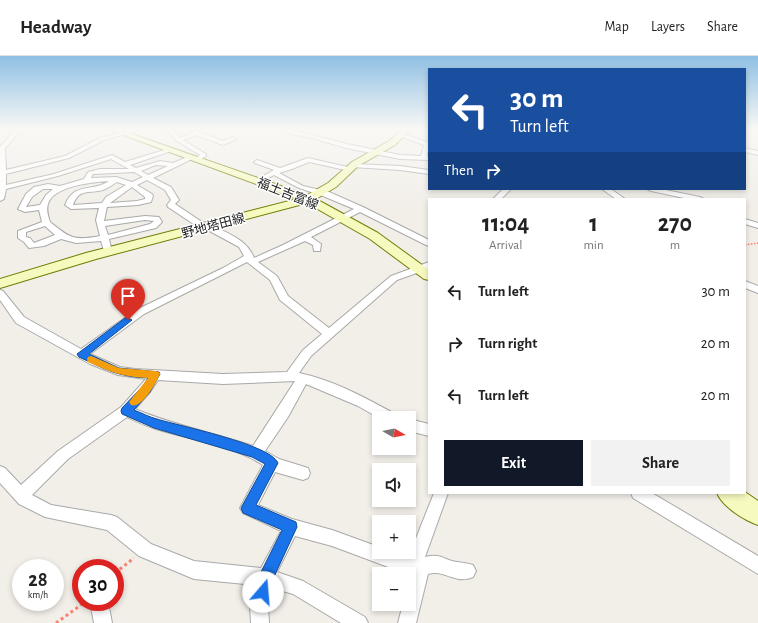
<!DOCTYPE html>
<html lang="en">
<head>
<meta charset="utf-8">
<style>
	body { margin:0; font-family:"Alegreya Sans","Noto Sans JP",sans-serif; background:#f2f2f2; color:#222; height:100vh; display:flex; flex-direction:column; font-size:15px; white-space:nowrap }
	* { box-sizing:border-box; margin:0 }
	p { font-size:13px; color:#767676 }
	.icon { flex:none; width:22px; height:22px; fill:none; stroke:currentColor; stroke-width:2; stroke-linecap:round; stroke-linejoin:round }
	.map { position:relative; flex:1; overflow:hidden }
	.drawer { position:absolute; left:428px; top:142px; width:318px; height:296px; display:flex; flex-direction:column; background:#fff; border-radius:0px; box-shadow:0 2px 6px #0003 }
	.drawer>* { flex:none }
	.top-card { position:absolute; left:428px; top:12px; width:318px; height:122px; border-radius:0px; box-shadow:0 2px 6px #0003; background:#1a4fa0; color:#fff; overflow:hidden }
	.needle { width:26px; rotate:99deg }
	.fabs { position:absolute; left:372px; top:355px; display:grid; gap:8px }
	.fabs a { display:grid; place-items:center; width:44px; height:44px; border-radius:0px; background:#fff; box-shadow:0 2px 6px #0003; font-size:20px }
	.speed { position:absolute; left:12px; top:503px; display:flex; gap:8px; font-size:20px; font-weight:700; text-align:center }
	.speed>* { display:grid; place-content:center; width:52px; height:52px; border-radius:50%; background:#fff; box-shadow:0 2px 6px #0003; line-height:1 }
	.speed small { font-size:10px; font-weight:400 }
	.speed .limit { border:6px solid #d22; background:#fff; color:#111 }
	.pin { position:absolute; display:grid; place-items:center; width:34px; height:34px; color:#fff; margin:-41px -17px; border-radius:50% 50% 50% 0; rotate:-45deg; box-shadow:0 0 4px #0007 }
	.pin .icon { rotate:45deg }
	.me { position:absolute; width:44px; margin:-22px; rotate:18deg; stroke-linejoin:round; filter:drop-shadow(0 0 3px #0008) }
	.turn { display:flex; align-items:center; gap:14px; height:84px; padding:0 16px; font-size:18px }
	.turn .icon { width:52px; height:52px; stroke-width:2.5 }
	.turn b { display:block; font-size:28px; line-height:34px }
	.then { display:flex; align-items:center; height:38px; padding:0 16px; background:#0003; gap:8px; font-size:15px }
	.eta { display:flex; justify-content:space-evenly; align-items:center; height:68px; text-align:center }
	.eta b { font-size:24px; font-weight:700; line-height:28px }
	.cta { display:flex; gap:8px; margin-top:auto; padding:8px 16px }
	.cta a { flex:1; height:46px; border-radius:0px; background:#111827; color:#fff; font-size:16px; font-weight:700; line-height:46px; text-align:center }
	.cta a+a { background:#f2f2f2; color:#222 }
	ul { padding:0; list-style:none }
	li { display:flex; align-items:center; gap:12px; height:52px; padding:0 16px }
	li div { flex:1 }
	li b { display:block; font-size:15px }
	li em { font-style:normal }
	header { display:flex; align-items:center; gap:24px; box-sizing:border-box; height:56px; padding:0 20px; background:#fff; border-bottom:1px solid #e0e0e0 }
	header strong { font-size:19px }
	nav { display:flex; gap:22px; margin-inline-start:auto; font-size:14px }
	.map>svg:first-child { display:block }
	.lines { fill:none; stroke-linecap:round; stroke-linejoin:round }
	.street-casing { stroke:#a9a9a9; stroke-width:2 }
	.secondary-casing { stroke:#707d05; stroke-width:2 }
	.path-far2 { stroke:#fa8072; stroke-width:1; stroke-dasharray:1 1; stroke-linecap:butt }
	.path-far1 { stroke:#fa8072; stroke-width:1.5; stroke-dasharray:1.5 1.5; stroke-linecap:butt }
	.path { stroke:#fa8072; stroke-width:3; stroke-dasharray:3 3; stroke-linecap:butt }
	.street { fill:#fff; fill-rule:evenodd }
	.secondary { fill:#f7fabf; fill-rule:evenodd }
	.route { fill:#1a73e8; stroke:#114b97 }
	.slow { fill:#f59e0b }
	.labels { text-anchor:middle; stroke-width:3; stroke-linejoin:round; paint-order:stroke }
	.far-street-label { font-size:13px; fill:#222; stroke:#fff }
</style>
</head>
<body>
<header>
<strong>Headway</strong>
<nav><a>Map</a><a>Layers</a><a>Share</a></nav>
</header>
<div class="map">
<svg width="758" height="567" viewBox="0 0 758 567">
	<rect width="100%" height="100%" fill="#f2efe9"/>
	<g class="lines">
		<g class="street-casing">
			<path id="street" d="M16 73H22L5 92 6 114 65 100 100 82 136 73H144L104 84 69 102 6 118V129L54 118 112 99 125 106 171 92 174 94 130 109 136 112 160 105 173 107 190 100H194V102L153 122 171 131 179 144 175 148 205 168H210C226 177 247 183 254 202L283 189 354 153 323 140 299 132 274 119 260 126H256V124L274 114 255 107 254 106 257 104 280 112 308 102 352 112V114L350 115 309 106 292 113 279 117 303 130 329 136 363 151 429 184V190L426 189 360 156 311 181 321 188 320 195H314L313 189 305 185 258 206 277 220 288 240 329 272 391 220 429 206 428 213 397 224 311 300 299 317C333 324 364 341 395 358L397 362H379L358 350 306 328 288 361 265 395 279 403 308 412 310 417 308 422 303 424 275 416 258 449 292 463 332 474 379 491V496H392L409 500 434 437H448L425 501C443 497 442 504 457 506 463 507 467 507 473 509L476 515 473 521C455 529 445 513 428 518L416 567H398L403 548H409V524L411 517 399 515 332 490 295 480 277 516 303 525 365 561 368 567H341L293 538 272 532 268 550 269 567H251L250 550 255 529 194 523 139 500 107 474 45 461 19 448 0 427V410L5 412 21 429 58 395 121 351 146 323 118 319 90 308 16 267 0 244V234L3 235 24 261 81 293 136 254 223 212 244 200 239 191 206 173H201L168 151 167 149 171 144 165 134 147 124 137 129 152 138 153 140 151 146 138 149 107 151 104 165 145 160 159 161 162 166 156 172 109 183 112 196 111 198H105L101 185 76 187 61 183 44 190 29 192 24 186 18 182V175L42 166 39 154 25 156 18 153 26 138 34 131 48 128 60 130 84 123 88 116 100 113H129L111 103 58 120 6 133 4 143 0 145V91ZM156 109 168 110 148 119 141 115ZM134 116 143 121 132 126 116 121 91 122 93 118H95ZM109 125C91 137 75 125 65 149L71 153 99 152 96 164 100 180C73 185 70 182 50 166 48 160 46 154 48 148 53 130 93 126 109 125ZM117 126 126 129 106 141 102 147 73 149C79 132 88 138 103 134 108 132 112 129 117 126ZM132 131 145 141V143L137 145 110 147ZM43 133H53L46 139 40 149 26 151 32 141ZM145 164 154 165 150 168 108 179 105 170ZM45 170 55 179 34 187 30 182 26 181V176ZM247 206 270 224 280 244 322 278 303 294 287 316 223 318 135 313 120 311 90 298 144 258ZM158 324 223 328 295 325 253 390C214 377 173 369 135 353L150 336ZM127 361C136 365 146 370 156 373 191 384 232 389 263 409L240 452 243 457 281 475 261 512 194 505 151 488 117 461 111 459 51 449 32 439 68 403Z
				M161 73 173 74 180 82 196 75 223 85 234 81 237 83 223 89 196 79 183 84 206 98V100L198 105 195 103 200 99 177 85 169 76 161 74Z
				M281 73H288L347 88 400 99 421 100 424 89 399 80V78L401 77 429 87 427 100H429V104L400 103 346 92 312 82 292 78Z
				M745 92 758 95V99L745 96Z
				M354 108 400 110 429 114V118L400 114 352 111 351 110Z
				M503 133H511L501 143H493Z
				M602 133H611L625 143H616Z
				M647 133H661L700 141 704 143H689L651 135Z
				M745 163 758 167V172L745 168Z
				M745 225 758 230V237L745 232Z
				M409 363 429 368V380L409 375Z
				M631 437H652L758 500V518L633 442Z
				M90 546H108L112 567H94Z"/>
		</g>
		<g class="secondary-casing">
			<path id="secondary" d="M107 73H117L307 139 328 127 352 106 389 85 403 73H411L395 89 358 110 336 131 316 143 378 177 429 214V224L424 223 370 183 307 147 96 203 0 232V223L86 197 297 143Z
				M745 436 758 445V469C744 464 723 451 717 437Z"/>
		</g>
		<path class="path-far2" d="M384 73 392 75"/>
		<path class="path-far1" d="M745 189 758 187"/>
		<path class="path" d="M115 517 134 502
			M56 567 85 546"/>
		<use href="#street" class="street"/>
		<use href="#secondary" class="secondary"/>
	</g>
	<linearGradient id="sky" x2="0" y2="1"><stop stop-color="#8fc0e4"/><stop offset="0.48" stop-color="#f9f8f5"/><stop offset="1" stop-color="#f9f8f5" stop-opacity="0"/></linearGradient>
	<rect width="758" height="152" fill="url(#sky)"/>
	<path class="route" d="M125 262H128L132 264 89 298 119 312 159 316 160 318 150 336 134 354C142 357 149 361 157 363 179 370 270 388 278 407L256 449 296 466 297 471 273 523 268 541 263 543 257 541 255 536 261 516 282 474 243 457 241 452 265 408 252 401 154 372 122 358 121 355 122 352 143 330 148 322C118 321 105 313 79 301L77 298Z"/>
	<path class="slow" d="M91 300 119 312 156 315 159 316 160 318C156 327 142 353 131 349L129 346 148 322C123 321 110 316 88 306L87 304 88 301Z"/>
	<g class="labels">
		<g class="far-street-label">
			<text transform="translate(288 137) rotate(22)" y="5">福土吉富線</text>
			<text transform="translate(213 169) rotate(-15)" y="5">野地塔田線</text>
		</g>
	</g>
</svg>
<div class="fabs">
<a><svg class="needle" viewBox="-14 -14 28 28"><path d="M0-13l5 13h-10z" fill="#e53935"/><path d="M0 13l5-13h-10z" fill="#767676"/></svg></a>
<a><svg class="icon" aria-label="sound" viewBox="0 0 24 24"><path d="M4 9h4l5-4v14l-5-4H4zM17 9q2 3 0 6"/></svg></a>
<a>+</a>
<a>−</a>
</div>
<div class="speed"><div>28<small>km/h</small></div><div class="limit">30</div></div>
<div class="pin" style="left:128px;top:264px;background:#d93025"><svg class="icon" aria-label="arrive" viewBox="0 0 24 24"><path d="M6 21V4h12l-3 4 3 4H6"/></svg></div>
<svg class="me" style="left:263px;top:536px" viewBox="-20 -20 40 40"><circle r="19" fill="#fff"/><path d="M0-13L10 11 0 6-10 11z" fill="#1a73e8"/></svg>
<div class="top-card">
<div class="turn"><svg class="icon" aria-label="left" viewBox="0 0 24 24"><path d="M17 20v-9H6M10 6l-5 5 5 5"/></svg><div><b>30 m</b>Turn left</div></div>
<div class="then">Then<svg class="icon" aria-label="right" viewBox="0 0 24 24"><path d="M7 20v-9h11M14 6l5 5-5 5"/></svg></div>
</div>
<section class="drawer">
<div class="eta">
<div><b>11:04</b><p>Arrival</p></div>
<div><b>1</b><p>min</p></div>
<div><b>270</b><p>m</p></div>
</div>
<ul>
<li><svg class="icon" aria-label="left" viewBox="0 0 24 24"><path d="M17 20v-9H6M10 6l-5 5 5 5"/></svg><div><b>Turn left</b></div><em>30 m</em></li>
<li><svg class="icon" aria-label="right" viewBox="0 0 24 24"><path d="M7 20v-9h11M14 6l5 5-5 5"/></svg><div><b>Turn right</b></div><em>20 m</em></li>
<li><svg class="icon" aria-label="left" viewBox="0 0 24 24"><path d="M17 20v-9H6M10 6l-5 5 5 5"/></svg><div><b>Turn left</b></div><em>20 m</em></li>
</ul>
<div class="cta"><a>Exit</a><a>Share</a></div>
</section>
</div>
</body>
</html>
